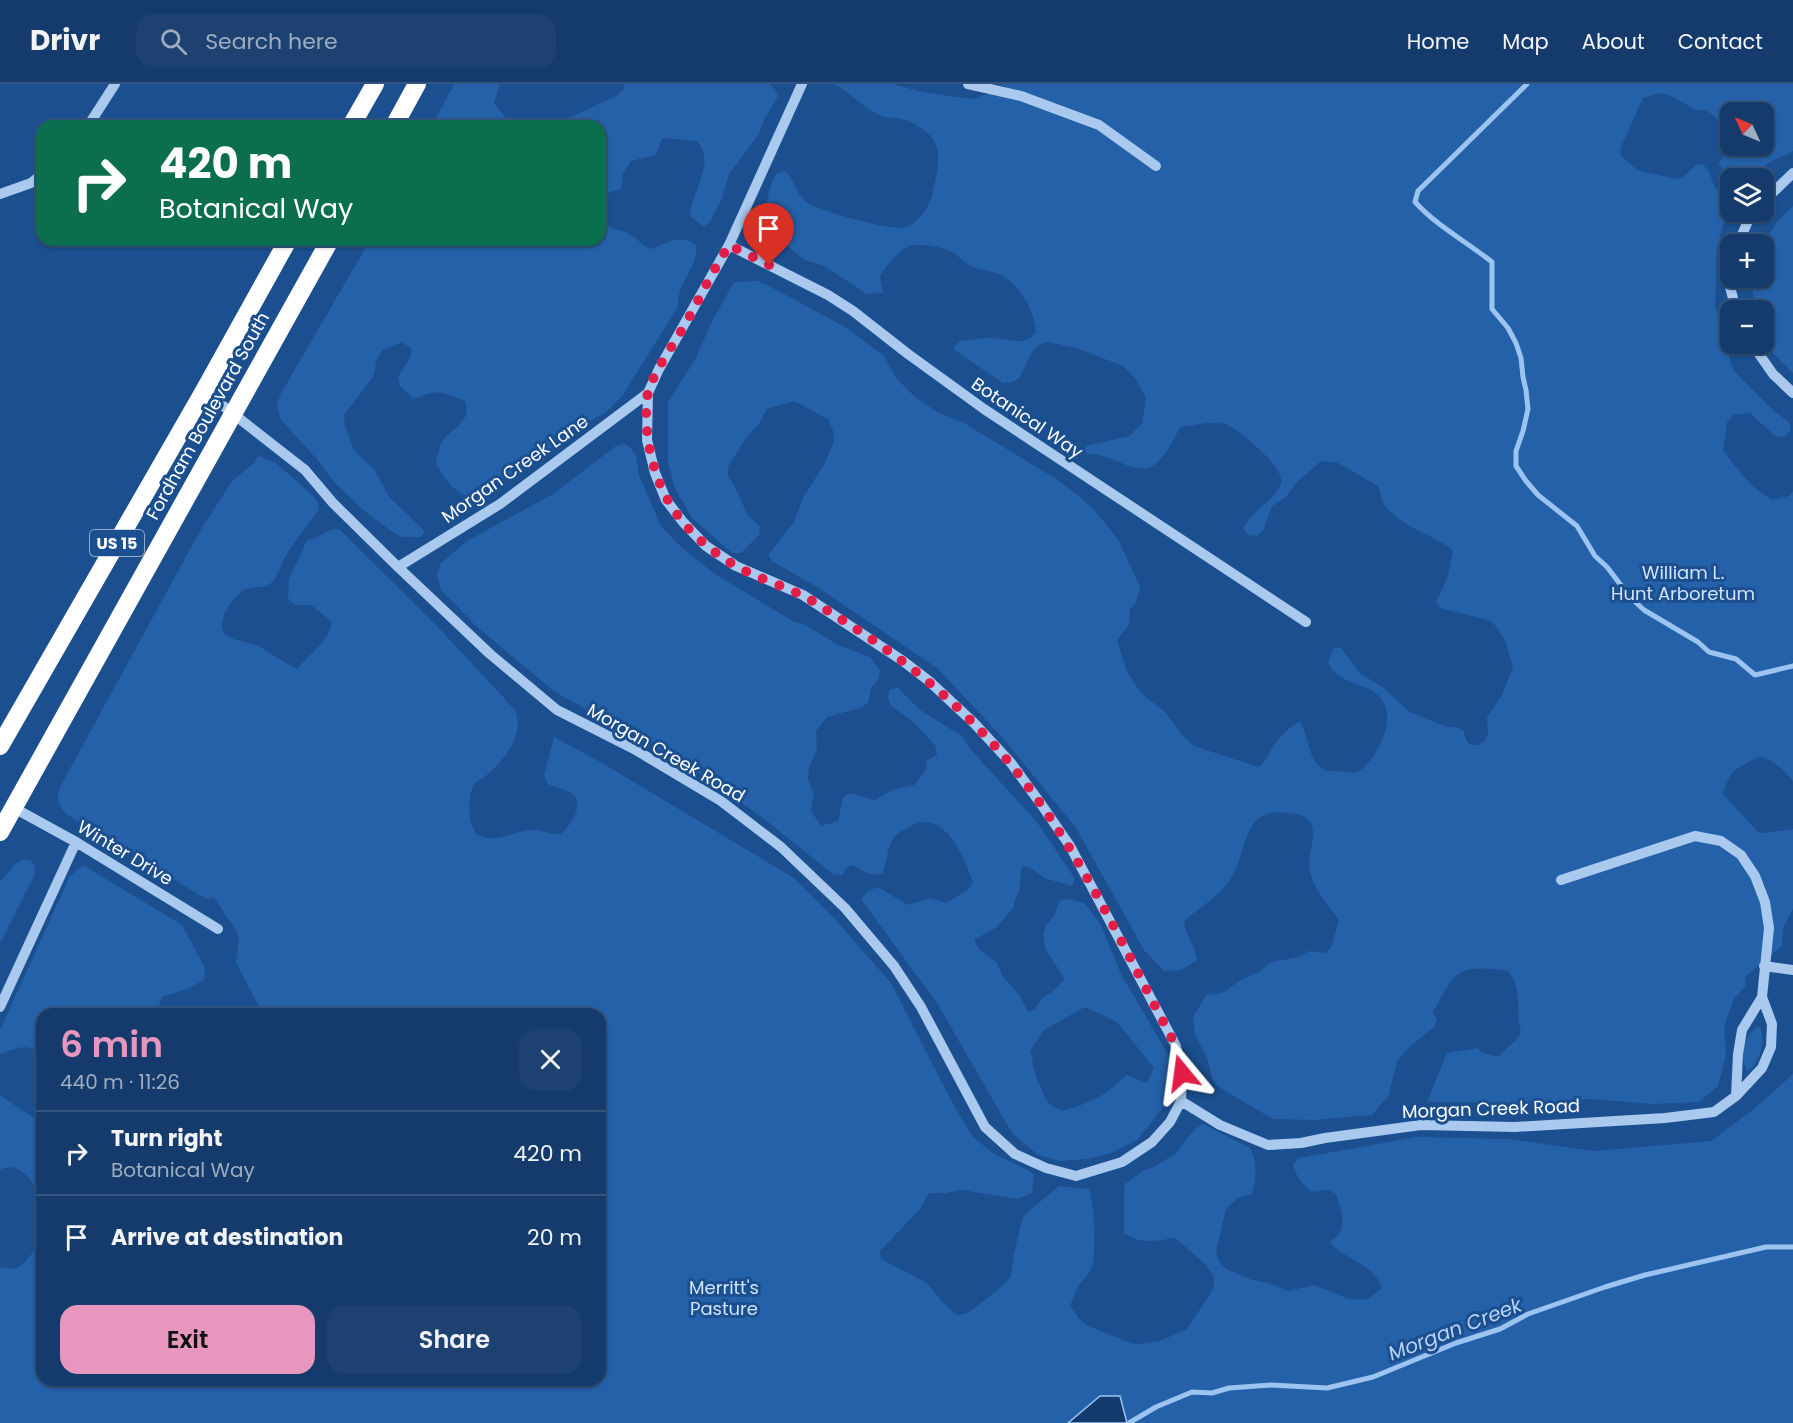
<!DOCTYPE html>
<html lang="en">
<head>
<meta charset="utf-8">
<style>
	body { margin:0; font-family:Poppins,sans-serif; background:#1d4271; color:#f1f3f6; height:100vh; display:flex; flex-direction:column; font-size:22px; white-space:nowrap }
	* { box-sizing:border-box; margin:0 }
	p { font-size:20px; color:#9dadc1 }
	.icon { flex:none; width:33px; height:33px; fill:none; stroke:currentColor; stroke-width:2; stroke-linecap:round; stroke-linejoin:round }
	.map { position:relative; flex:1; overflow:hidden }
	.panel { position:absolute; left:36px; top:924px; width:570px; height:378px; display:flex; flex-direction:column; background:#143b6b; border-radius:18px; box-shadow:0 2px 4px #0004,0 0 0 2px #33557e }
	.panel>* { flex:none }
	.guide { position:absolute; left:36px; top:36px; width:570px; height:126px; border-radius:18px; box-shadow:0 2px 4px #0004,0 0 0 2px #33557e; background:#0b6e4f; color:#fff; overflow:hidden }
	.needle { width:39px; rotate:314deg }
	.tools { position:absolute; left:1720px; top:18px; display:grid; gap:12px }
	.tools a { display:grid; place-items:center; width:54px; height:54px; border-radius:12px; background:#143b6b; box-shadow:0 2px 4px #0004,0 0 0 2px #33557e; font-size:30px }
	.pin { position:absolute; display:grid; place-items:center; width:51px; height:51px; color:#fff; margin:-62px -26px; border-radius:50% 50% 50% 0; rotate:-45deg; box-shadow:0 0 6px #0007 }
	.pin .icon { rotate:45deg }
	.me { position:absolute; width:66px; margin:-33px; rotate:344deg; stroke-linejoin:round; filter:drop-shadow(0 0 4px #0008) }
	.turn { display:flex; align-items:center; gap:21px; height:126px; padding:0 24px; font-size:27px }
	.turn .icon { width:78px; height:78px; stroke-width:2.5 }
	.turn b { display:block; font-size:42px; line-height:51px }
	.round { display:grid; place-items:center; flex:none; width:63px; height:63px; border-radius:18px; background:#1d4271 }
	.head { display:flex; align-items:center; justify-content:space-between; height:102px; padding:0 24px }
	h1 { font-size:36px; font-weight:600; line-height:45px; color:#e797bd }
	.cta { display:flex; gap:12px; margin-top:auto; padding:12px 24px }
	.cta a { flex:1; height:69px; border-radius:18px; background:#e797bd; color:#111; font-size:24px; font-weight:600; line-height:69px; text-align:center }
	.cta a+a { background:#1d4271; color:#f1f3f6 }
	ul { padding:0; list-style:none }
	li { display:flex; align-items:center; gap:18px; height:84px; padding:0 24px; border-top:2px solid #33557e }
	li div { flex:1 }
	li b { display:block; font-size:22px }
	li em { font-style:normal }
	header { display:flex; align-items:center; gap:36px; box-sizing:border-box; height:84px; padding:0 30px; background:#143b6b; border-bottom:2px solid #33557e }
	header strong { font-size:28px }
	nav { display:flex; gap:33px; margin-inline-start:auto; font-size:21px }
	.search { width:420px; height:54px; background:#1d4271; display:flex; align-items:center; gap:15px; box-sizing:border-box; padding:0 21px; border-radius:18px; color:#9dadc1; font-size:22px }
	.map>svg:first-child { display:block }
	.green { fill:#2461a8; fill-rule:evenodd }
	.water { fill:#123a6d; stroke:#9cc4f0; stroke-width:1.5 }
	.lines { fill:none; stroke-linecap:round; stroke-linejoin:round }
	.stream { stroke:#9cc4f0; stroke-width:5 }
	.minor { stroke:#a9c9ee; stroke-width:10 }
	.highway { stroke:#fff; stroke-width:18 }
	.route { stroke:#e11d48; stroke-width:10; stroke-dasharray:0 18 }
	.labels { text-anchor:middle; stroke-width:6; stroke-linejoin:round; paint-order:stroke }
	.shield { fill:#1b4f8f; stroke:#bbcadd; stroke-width:1.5 }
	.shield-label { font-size:16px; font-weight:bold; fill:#fff }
	.street-label { font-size:18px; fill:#fff; stroke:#1b4f8f }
	.park-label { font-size:18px; fill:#cfe3fa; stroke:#1b4f8f }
	.water-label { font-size:20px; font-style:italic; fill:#b5d3f5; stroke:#1b4f8f }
</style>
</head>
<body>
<header>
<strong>Drivr</strong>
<div class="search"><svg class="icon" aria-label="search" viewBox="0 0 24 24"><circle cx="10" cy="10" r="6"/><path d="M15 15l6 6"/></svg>Search here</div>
<nav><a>Home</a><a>Map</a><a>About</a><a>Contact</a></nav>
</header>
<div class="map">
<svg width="1793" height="1339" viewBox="0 0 1793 1339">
	<rect width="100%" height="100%" fill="#1b4f8f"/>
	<path class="green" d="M454 0H500L494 19 512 42H432Z
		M623 0H769L775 5 778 12 765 34 759 50 729 90 722 115 710 138 704 143 690 132C691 106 717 80 697 57L662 54 656 71 631 77 622 91 623 99 620 106C609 107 602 109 600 121V42H552L618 11 624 4Z
		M834 0H893L922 8 972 15 1006 4 1000 0H1793V67C1787 72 1782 72 1776 75 1760 83 1749 94 1731 94L1718 79 1726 69 1731 51V62H1764V28H1731V50L1713 31 1705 26H1696L1669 11 1660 9 1643 14 1621 63 1620 71 1637 86 1675 95 1683 93 1696 81 1703 80 1709 88 1715 104 1731 111V124L1727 128 1717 163 1715 223 1725 246 1731 281 1735 288 1774 327 1789 338 1791 346 1784 353 1775 352 1750 329 1733 331 1727 338 1723 366C1738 386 1750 403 1772 416L1789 412 1793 407V697C1786 689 1773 675 1762 673 1757 672 1736 685 1733 688 1728 695 1725 702 1723 710L1758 748 1765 749 1793 745V825L1783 844 1782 862 1745 893 1746 902 1734 914 1726 937 1724 945 1726 971 1718 1002 1699 1018 1652 1020 1591 1015 1531 1019 1427 1018 1447 969 1477 964 1483 969 1498 973 1517 955 1521 948C1515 927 1523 904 1508 887 1495 885 1473 882 1460 889 1449 895 1439 918 1433 929L1437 936 1434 943 1409 963 1397 977 1389 1011 1372 1031 1314 1036 1273 1035 1217 1002 1212 995 1208 976 1195 951 1193 933 1206 911 1222 909 1241 896 1259 888 1271 878 1299 873 1309 867 1325 869 1331 864 1339 836C1326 817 1308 800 1309 776 1310 765 1316 750 1311 740 1307 731 1297 730 1288 729 1242 722 1248 766 1232 793 1221 811 1199 824 1184 837 1185 851 1196 862 1197 876L1181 886 1164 887 1144 866 1076 744 1002 653 937 584 817 503 772 477 768 471 794 438 803 414 826 377 834 357V349L828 335 794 317 767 325 758 341 746 354 728 383V391L736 405 748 432 760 442 759 451 741 469H732L692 434 675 404 668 378V318L696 274 711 239 734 198 757 197 767 201 847 244 884 272 896 294 915 313 937 328 964 339 1056 395 1078 411 1096 428 1118 455 1140 503 1136 519 1130 525 1129 541 1117 556 1127 588 1141 609 1166 629 1181 650 1194 662 1258 683C1266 678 1267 672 1272 664 1278 654 1290 643 1300 637 1309 652 1307 671 1320 683 1325 688 1331 687 1337 687 1342 688 1351 689 1356 688 1373 682 1390 646 1387 629 1381 594 1338 606 1328 578L1334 564H1341L1361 590 1384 604 1409 628 1447 643H1456L1464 647C1466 662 1473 665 1485 657L1488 649 1487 633 1502 611 1513 583 1505 556 1495 541 1488 536 1440 524 1436 518 1448 492 1453 466C1431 449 1401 444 1384 420 1381 415 1380 407 1378 402L1338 379 1321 377 1297 398 1286 413 1272 422 1263 447 1257 452 1248 451 1243 445C1250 427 1275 417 1281 399 1286 384 1236 342 1222 339 1210 337 1193 342 1180 343 1175 354 1161 381 1148 384 1132 387 1116 375 1102 372 1095 370 1089 370 1082 369L1086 362 1129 352 1142 340 1146 314 1135 294 1123 282 1076 264 1049 258 1040 260 1032 268 1020 293 1013 298 1003 299 953 265 960 257C970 256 980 254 990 254 1008 254 1024 264 1036 248 1034 226 1018 196 996 189 987 186 977 186 969 181 962 177 957 170 950 167 944 163 916 159 909 162 898 167 886 182 880 192L883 209 867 210 824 182 805 176 762 143 759 136C768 122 768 104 776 90L785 87C795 95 795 108 805 117 815 126 894 148 906 143 923 136 931 119 934 103 937 87 943 69 932 54 926 46 912 37 902 35 895 33 886 35 879 31 863 24 850 8 834 0Z
		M1793 122V289L1771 267 1764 252V226H1756L1752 205 1755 194H1764L1763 158 1777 138Z
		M600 134C613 149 617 143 631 151 639 156 642 162 652 165 668 158 681 150 696 161 700 181 676 199 678 223L623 311 605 329 580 342 540 375 473 415C454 408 445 397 436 379 438 372 439 362 443 356 454 343 472 337 465 317 441 307 439 305 414 315L400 302 398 293 411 272V264L402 258 383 266 377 275 373 293 344 331 345 341 354 367 375 386 389 413 425 447 421 453H402L394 449 363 426 334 398 316 374 281 336 277 322 280 311 370 156H600Z
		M624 360 629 362 636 372 639 391 661 442 680 462 712 488 794 538 804 540 838 561 870 573 880 586 878 596 871 604 868 619 860 624 827 633 816 647 817 665 809 684 808 695 814 710 811 727 821 742 838 737 843 713 850 709 875 716 892 706 914 701 927 685 926 677 937 671 935 661 911 636 891 622 888 615 889 606 897 603 920 626 962 652 971 666 1037 738 1075 795 1072 802 1044 794 1031 784 1023 782C1019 790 1021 795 1020 803 1019 811 1014 814 1014 823L997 843 974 856 978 864 997 879 1003 893 1020 912 1028 928 1035 925 1043 913 1051 909 1065 895 1045 865 1043 849 1047 840 1054 832 1060 816 1069 815 1084 819 1100 839 1122 892 1171 975 1173 993 1169 1016 1137 1056 1111 1069 1087 1075 1060 1077 1038 1071 1012 1049 937 919 861 815 868 807 878 803 908 821 930 814 946 819 968 806 973 798C963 772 945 723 909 743 902 747 895 750 892 757 887 767 886 779 883 789 871 794 864 787 853 781L846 784 842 791 833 790 763 734 688 681 555 608 476 542 441 506 437 491 440 480 467 457 553 410 616 362ZM1085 923 1117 938 1154 984 1147 999 1126 991C1106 1012 1090 1019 1062 1027L1048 1019 1037 996 1030 967 1044 946Z
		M258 372 276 379 313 412 318 419V427C308 441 297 454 288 468 282 477 280 489 273 497 265 507 249 500 240 509 229 518 211 546 231 554 240 558 249 558 258 562 271 569 284 579 298 585 308 569 332 557 331 537L311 521H295L288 515 289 495 307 456C320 455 326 444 339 445L436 541 515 626C525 650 506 674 488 690 484 694 477 696 474 701 467 712 467 747 480 752 498 760 516 745 535 746 544 746 550 751 561 750 571 741 586 719 571 709 564 704 555 704 548 700L544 691 554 653 597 676 794 794 835 835 891 899 953 1020 973 1053 994 1070 1028 1086 1034 1091 1032 1109 1018 1115 962 1106 946 1109H929L920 1125 880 1167 881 1175 927 1199 943 1219 957 1231 965 1230 973 1225 1004 1201 1011 1192 1014 1169 1023 1132 1059 1102 1089 1105C1094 1116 1097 1174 1091 1185 1088 1192 1081 1198 1077 1204 1074 1210 1072 1217 1070 1222L1080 1236 1088 1242 1130 1259 1138 1260 1159 1257 1186 1246 1211 1209 1214 1202V1193L1205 1180 1175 1154C1153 1157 1144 1161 1124 1149V1106L1125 1100 1144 1086 1152 1084 1175 1070 1195 1045 1203 1040 1250 1064C1258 1080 1256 1093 1252 1110L1238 1114 1226 1125 1216 1168 1219 1177 1226 1185 1252 1196 1269 1199 1288 1207 1314 1201 1346 1214 1359 1216 1368 1215 1382 1204C1373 1179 1345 1176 1329 1158 1350 1147 1341 1128 1336 1110L1328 1106 1312 1108C1303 1101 1296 1093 1293 1081L1299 1074 1415 1053 1509 1055 1594 1067 1711 1057 1755 1024 1793 990V1339H0V1183L15 1185 23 1180 42 1158V1296H600V930H263L236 879 239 854 236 846 214 814 206 815 66 730C58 720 56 715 60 703L200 447 232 397 254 379Z
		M22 776H30L35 782V790L0 860V798L15 780Z
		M83 781 182 841 204 882 205 889 204 896 190 904 162 913 156 930H42V971C27 958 18 964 0 970V946L70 792Z
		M1756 943H1760C1765 956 1761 980 1747 987 1739 964 1739 962 1756 943Z
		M0 1011 42 1040V1135L36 1128 40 1111C33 1097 17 1075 0 1086Z"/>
	<path class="water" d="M1100 1312H1120L1127 1339H1068Z"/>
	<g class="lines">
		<path class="stream" d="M1527 0 1418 107 1415 118C1438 143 1467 158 1492 178V225L1508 244 1516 259 1521 274 1523 293 1526 306 1528 325 1523 347 1516 367V382L1526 397 1538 411 1577 442 1595 472 1607 483 1630 513 1644 526 1698 558 1709 568 1736 575 1755 591 1793 582
			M1129 1339 1156 1323 1192 1308 1212 1309 1229 1304 1271 1301 1327 1304 1373 1293 1456 1259 1500 1245 1528 1230 1605 1203 1645 1191 1766 1163H1793"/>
		<path class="minor" d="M968 0 1021 12 1099 41 1156 82
			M88 42 115 0
			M0 110 31 99 42 90
			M1764 117 1793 89
			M1738 160 1748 137 1755 128
			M729 161 828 211 853 227 908 270 984 325 1306 538
			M1731 190 1729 199 1736 226
			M1752 260 1773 290 1793 309
			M204 307 305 386 333 419 398 483 490 570 557 626 634 665 721 717 781 763 845 824 894 882 921 923 985 1043 1015 1070 1046 1084 1076 1092 1122 1078 1152 1058 1170 1038 1181 1017 1182 989 1176 962 1070 762 1041 720 1011 679 974 639 929 597 903 577 803 511 736 482 706 462 683 438 666 416 655 389 647 356 648 309 659 285 729 161 802 0
			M398 483 500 420 648 309
			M14 724 76 758 218 845
			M1764 882 1793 886
			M0 923 76 758
			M1736 1012 1738 970 1742 946 1762 913
			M1181 1017 1220 1041 1268 1061 1301 1059 1325 1054 1421 1041 1515 1043 1665 1034 1714 1028 1736 1012 1762 984 1771 963 1772 940 1762 913 1769 844 1765 818 1755 792 1741 771 1721 757 1695 752 1561 796"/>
		<path class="highway" d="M351 42 375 0
			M394 42 417 0
			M0 662 204 307 288 156
			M0 748 330 156"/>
	</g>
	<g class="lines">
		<path class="route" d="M769 181 729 161C712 188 699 216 683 244 672 264 654 286 648 309 644 324 647 356 651 371 662 421 690 454 734 481 754 493 779 500 801 511 810 515 819 521 828 527 880 559 930 595 973 639 1064 729 1116 850 1176 962L1182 989"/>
	</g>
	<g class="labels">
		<rect class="shield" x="90" y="446" width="54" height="26" rx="4.5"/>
		<g class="shield-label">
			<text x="117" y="465">US 15</text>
		</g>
		<g class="street-label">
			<text transform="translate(208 332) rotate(-61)" y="6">Fordham Boulevard South</text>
			<text transform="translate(1027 334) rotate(34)" y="6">Botanical Way</text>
			<text transform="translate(515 385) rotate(-35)" y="6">Morgan Creek Lane</text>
			<text transform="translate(666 669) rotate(30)" y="6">Morgan Creek Road</text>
			<text transform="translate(125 769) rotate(31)" y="6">Winter Drive</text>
			<text transform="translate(1491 1025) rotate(-2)" y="6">Morgan Creek Road</text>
		</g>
		<g class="park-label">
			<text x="1683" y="495">William L.<tspan x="1683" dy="21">Hunt Arboretum</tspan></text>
			<text x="724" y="1210">Merritt's<tspan x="724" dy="21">Pasture</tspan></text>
		</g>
		<g class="water-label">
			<text transform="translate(1455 1245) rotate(-21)" y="7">Morgan Creek</text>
		</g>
	</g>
</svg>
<div class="tools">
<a><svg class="needle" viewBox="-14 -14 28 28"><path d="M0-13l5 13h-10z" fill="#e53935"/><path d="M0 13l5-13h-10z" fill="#9dadc1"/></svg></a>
<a><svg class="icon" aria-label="layers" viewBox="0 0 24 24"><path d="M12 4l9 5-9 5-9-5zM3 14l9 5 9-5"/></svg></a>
<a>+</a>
<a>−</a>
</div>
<div class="pin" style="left:769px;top:181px;background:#d93025"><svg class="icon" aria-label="arrive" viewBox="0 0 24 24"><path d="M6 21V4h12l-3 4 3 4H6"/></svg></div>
<svg class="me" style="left:1182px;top:989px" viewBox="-20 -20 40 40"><path d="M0-17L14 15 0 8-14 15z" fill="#e11d48" stroke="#fff" stroke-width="4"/></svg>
<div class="guide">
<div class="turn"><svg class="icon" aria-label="right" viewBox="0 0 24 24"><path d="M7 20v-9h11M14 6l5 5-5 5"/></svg><div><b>420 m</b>Botanical Way</div></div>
</div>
<section class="panel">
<div class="head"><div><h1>6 min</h1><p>440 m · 11:26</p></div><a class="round"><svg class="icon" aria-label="close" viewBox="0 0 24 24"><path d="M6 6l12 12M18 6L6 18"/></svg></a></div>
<ul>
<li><svg class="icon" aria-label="right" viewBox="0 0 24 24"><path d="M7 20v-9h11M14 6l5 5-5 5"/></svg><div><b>Turn right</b><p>Botanical Way</p></div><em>420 m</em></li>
<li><svg class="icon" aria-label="arrive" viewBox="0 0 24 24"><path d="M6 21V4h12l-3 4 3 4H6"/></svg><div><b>Arrive at destination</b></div><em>20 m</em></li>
</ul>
<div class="cta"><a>Exit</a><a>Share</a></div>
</section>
</div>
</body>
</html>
